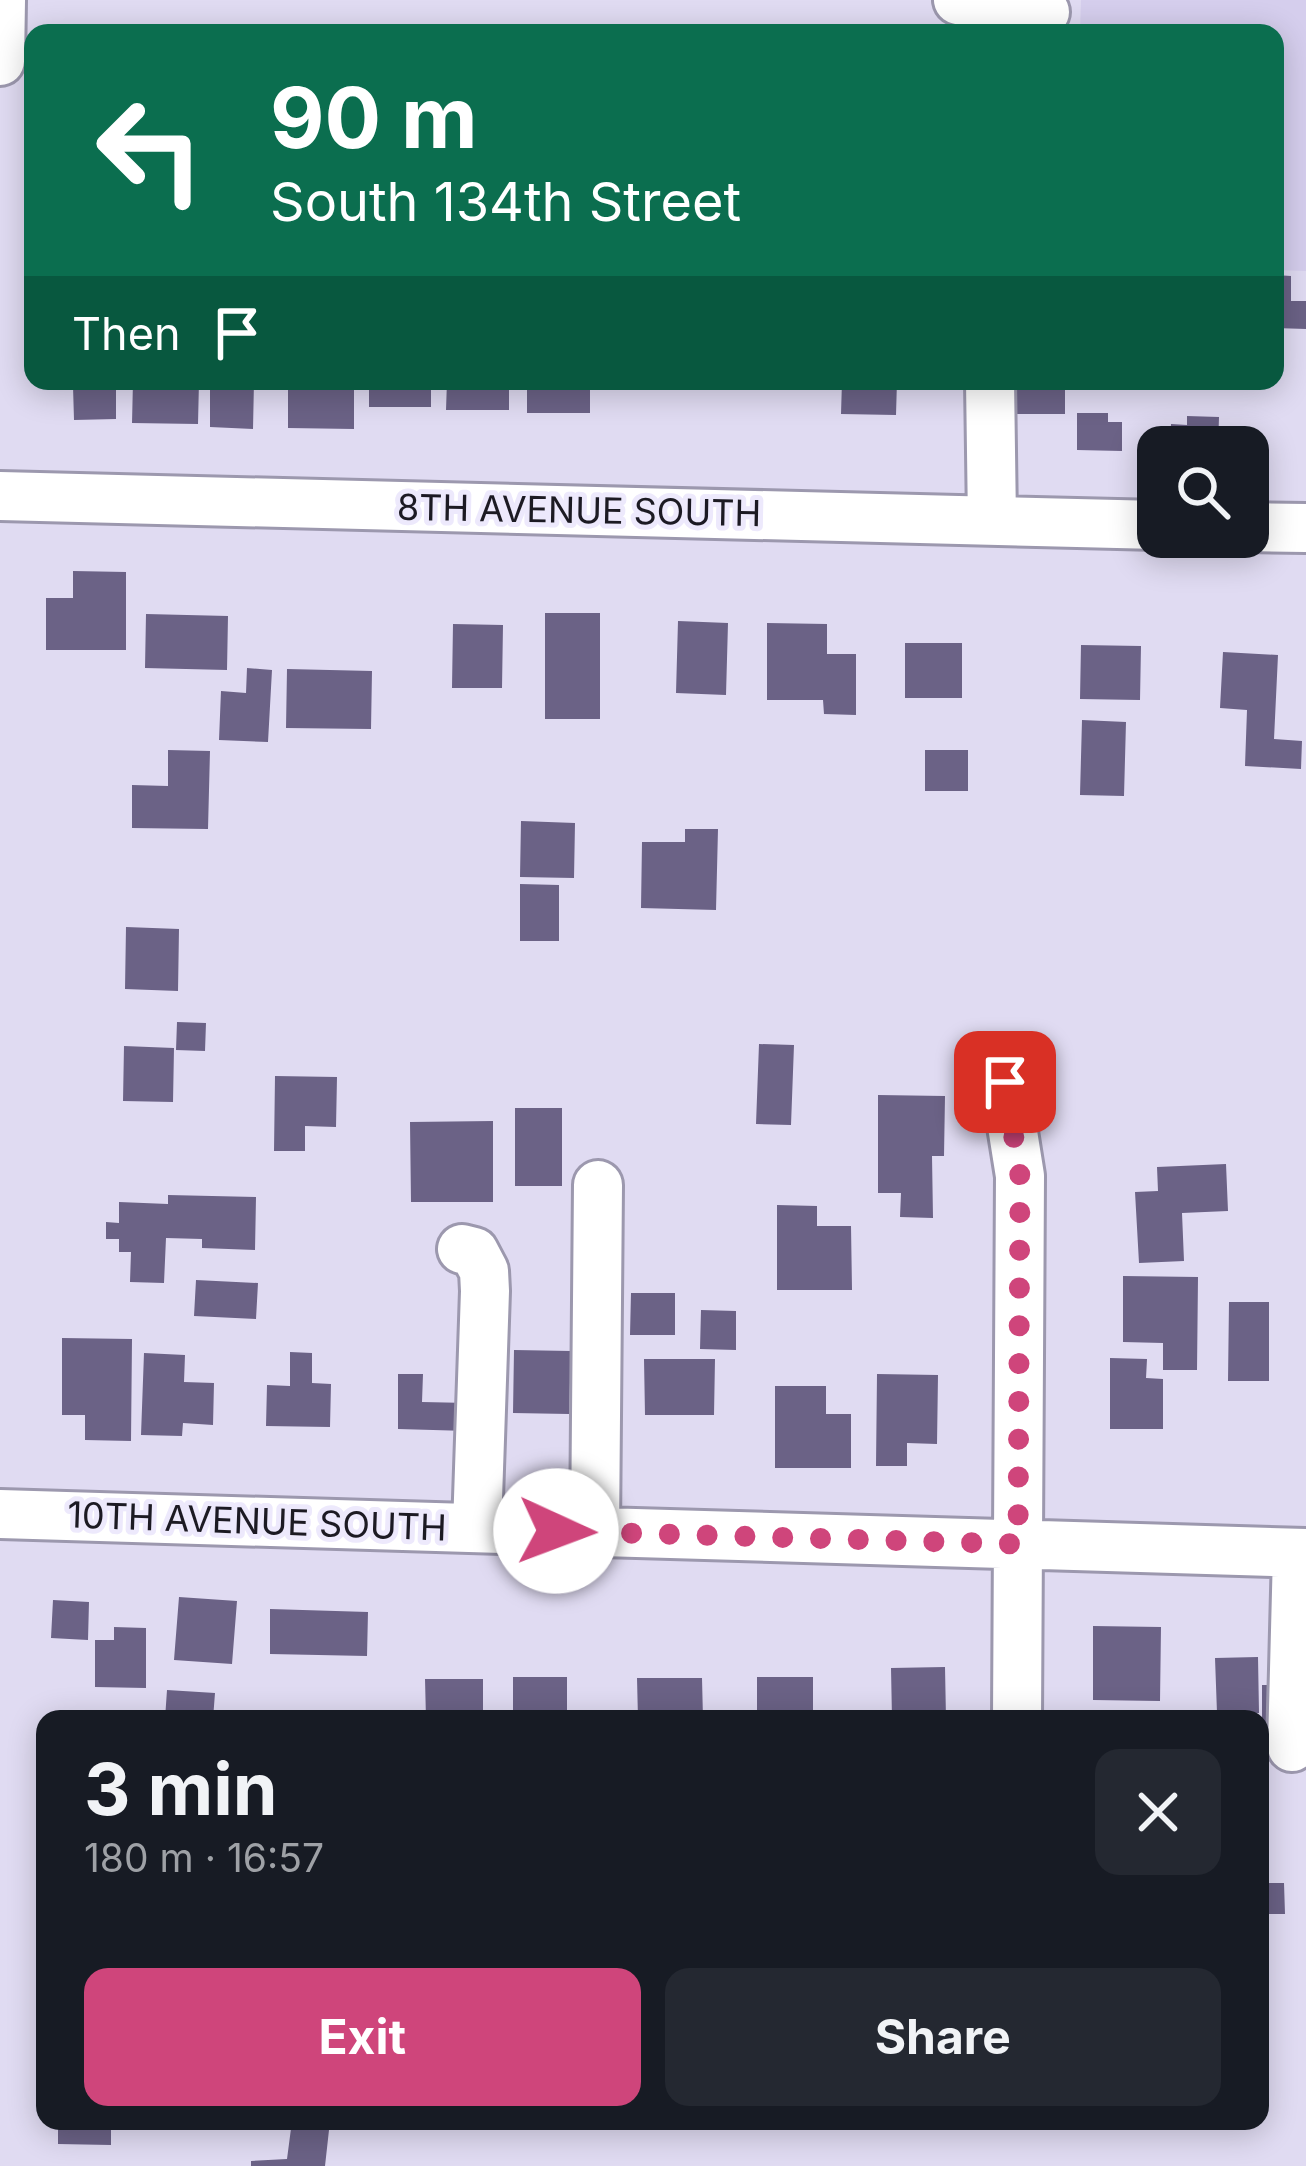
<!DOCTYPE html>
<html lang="en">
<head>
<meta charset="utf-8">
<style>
	body { margin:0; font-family:Inter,sans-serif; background:#242831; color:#f1f3f6; height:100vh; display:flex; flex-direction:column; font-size:45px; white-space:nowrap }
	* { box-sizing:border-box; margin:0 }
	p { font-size:39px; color:#9ea1a6 }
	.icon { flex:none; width:66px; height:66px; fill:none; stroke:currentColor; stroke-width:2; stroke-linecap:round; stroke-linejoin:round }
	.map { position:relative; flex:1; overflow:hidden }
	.sheet { position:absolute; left:36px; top:1710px; width:1233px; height:420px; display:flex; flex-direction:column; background:#171b24; border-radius:24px; box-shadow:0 6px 30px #0003 }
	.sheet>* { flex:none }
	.banner { position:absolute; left:24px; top:24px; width:1260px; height:366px; border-radius:24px; box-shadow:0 6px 30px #0003; background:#0b6e4f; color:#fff; overflow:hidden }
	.controls { position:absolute; left:1137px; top:426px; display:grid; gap:24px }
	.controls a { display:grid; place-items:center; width:132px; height:132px; border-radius:24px; background:#171b24; box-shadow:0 6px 30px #0003; font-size:60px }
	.pin { position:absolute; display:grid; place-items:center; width:102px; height:102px; color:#fff; margin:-51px; border-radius:24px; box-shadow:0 6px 18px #0006 }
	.me { position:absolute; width:132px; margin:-66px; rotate:92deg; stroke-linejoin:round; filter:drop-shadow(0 0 9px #0008) }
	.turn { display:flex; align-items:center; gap:42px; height:252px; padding:0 48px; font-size:54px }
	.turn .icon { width:156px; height:156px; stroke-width:2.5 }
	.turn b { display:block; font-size:84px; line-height:102px }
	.then { display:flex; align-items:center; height:114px; padding:0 48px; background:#0003; gap:24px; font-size:45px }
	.round { display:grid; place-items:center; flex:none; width:126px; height:126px; border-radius:24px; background:#242831 }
	.headline { display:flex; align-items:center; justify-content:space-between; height:204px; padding:0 48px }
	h1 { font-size:72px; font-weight:700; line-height:90px }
	.action { display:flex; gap:24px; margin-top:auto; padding:24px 48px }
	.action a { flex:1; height:138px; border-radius:24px; background:#cf457b; color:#fff; font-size:48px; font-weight:700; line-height:138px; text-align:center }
	.action a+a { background:#242831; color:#f1f3f6 }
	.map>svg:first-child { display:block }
	.built { fill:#d5ceed }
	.building { fill:#6b6286 }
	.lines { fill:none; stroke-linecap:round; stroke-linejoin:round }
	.minor-casing { stroke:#9c98ae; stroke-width:54 }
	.minor { stroke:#fff; stroke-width:48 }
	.route { stroke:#cf457b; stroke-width:21; stroke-dasharray:0 37.8 }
	.labels { text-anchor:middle; stroke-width:10; stroke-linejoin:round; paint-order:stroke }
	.street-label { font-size:36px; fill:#1c1a23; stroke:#ede9fc }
</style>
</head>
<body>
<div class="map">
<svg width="1306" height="2166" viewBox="0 0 1306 2166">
	<rect width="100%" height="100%" fill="#e0dbf2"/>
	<path class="built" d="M1081 0H1306V271L1275 270V33H1080Z"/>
	<path class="building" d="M1275 275 1291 276V301H1306V329L1275 328Z
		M55 381H116V419L74 420 73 386H55Z
		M133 381H199L198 424 132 423Z
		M210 381H254L253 429 210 427Z
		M288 381H354V429L288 428Z
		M369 381H431V407H369Z
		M447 381H509V410H446Z
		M527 381H590V413H527Z
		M842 381H897L896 415 841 414Z
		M1012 381H1065V414H1012Z
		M1076 381H1109V389L1076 388Z
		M1187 381H1219L1218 389 1187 388Z
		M1077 413H1108V422H1122V451L1077 450Z
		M1187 416 1219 417 1218 447H1170L1171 424 1187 425Z
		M73 571 126 572V650H46V598H73Z
		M545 613H600V719H545Z
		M146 614 228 616 227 670 145 668Z
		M678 621 728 623 726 695 676 693Z
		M767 623 827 624V654H856V715L824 714 823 700H767Z
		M453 624 503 625 502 688H452Z
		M905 643H962V698H905Z
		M1081 645 1141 646 1140 700 1080 699Z
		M1223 652 1278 655 1274 739 1302 741 1301 769 1245 766 1247 710 1220 708Z
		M247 668 272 670 268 742 219 740 221 691 246 693Z
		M287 669 372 671 371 729 286 728Z
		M1082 720 1126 722 1124 796 1080 795Z
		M168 750 210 751 208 829 132 828V785L168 786Z
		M925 750H968V791H925Z
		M521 821 575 823 574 878 520 877Z
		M685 829H718L716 910 641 908 642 842H685Z
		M520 884 559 885V941H520Z
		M126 927 179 929 178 991 125 989Z
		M177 1022 206 1023 205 1051 176 1050Z
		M759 1044 794 1045 791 1125 756 1124Z
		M124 1046 174 1048 173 1102 123 1101Z
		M275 1076 337 1077 336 1127 305 1126V1151H274Z
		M878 1095 945 1096 944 1156H932L933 1218 900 1217 901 1193H878Z
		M515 1108H562V1186H515Z
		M493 1121V1202H411L410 1122Z
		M1226 1164 1228 1211 1182 1213 1184 1261 1139 1263 1135 1192 1158 1191 1157 1167Z
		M168 1195 256 1197 255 1250 202 1248V1239L166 1238 164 1283 130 1282 131 1252H119V1239H106V1222L119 1223V1202L168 1204Z
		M777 1205 817 1206V1226H851L852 1290H777Z
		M1123 1276 1198 1277 1197 1370H1163V1343L1123 1342Z
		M196 1280 258 1283 256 1319 194 1316Z
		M631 1293H675V1335H630Z
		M1229 1302H1269V1381H1228Z
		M701 1310 736 1311V1350L700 1349Z
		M62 1338 132 1339 131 1441 85 1440V1415H62Z
		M514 1350 571 1351 569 1414 513 1413Z
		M290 1352 312 1353V1383L331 1384 330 1427 266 1426 267 1385 290 1386Z
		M144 1353 185 1355 184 1382 214 1383 213 1425 183 1423 182 1436 141 1435Z
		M1110 1358 1147 1359 1146 1378 1163 1379V1429H1110Z
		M644 1359H715L714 1415H645Z
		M398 1374H423L422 1402 469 1403 468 1431 398 1429Z
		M877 1374 938 1375 937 1444 907 1443V1466H876Z
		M775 1386H826V1414H851V1468H775Z
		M179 1597 237 1601 232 1664 174 1660Z
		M53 1600 89 1602 88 1640 51 1638Z
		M270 1609 368 1612 367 1656 270 1654Z
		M1093 1626 1161 1627 1160 1701 1093 1700Z
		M114 1627 146 1628V1688L95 1687V1640H114Z
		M1258 1657 1259 1713H1217L1215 1658Z
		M945 1667 946 1719H892L891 1668Z
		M513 1677H567V1719H513Z
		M757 1677H813V1719H757Z
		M637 1678H702L703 1719H638Z
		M425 1679H483V1719H426Z
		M1262 1685H1290V1733H1262Z
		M167 1690 215 1693 213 1719H165Z
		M1260 1883H1284L1285 1914H1260Z
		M58 2121H111V2145L58 2144Z
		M292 2121H330L325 2166H251V2161L287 2159Z"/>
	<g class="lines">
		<g class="minor-casing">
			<path id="minor" d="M958 0 1006 12H1045
				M0 61 1 0
				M990 381 992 521
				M0 496 1158 525
				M1248 527 1306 528
				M1005 1082 1020 1176 1017 1719
				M462 1249 474 1252 484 1271 485 1291 477 1528
				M0 1514 1306 1553
				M595 1532 598 1185
				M1292 1747 1297 1553"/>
		</g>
		<use href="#minor" class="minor"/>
	</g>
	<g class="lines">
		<path class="route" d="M556 1531 1018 1544 1020 1176 1005 1082"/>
	</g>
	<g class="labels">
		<g class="street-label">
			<text transform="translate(579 510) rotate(1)" y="13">8TH AVENUE SOUTH</text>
			<text transform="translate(257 1521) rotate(2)" y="13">10TH AVENUE SOUTH</text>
		</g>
	</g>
</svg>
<div class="controls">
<a><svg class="icon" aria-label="search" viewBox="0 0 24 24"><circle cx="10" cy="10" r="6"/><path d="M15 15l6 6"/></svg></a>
</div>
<div class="pin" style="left:1005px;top:1082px;background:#d93025"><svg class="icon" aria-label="arrive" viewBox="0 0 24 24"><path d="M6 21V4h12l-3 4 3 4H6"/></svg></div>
<svg class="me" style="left:556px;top:1531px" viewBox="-20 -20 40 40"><circle r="19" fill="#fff"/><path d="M0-13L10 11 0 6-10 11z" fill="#cf457b"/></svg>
<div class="banner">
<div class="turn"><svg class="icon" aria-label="left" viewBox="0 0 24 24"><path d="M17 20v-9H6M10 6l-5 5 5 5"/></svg><div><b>90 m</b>South 134th Street</div></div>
<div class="then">Then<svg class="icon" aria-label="arrive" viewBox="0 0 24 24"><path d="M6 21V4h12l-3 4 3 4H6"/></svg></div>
</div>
<section class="sheet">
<div class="headline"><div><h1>3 min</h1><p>180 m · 16:57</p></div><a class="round"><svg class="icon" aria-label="close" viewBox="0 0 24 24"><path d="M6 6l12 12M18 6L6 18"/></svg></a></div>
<div class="action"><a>Exit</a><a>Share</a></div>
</section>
</div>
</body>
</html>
